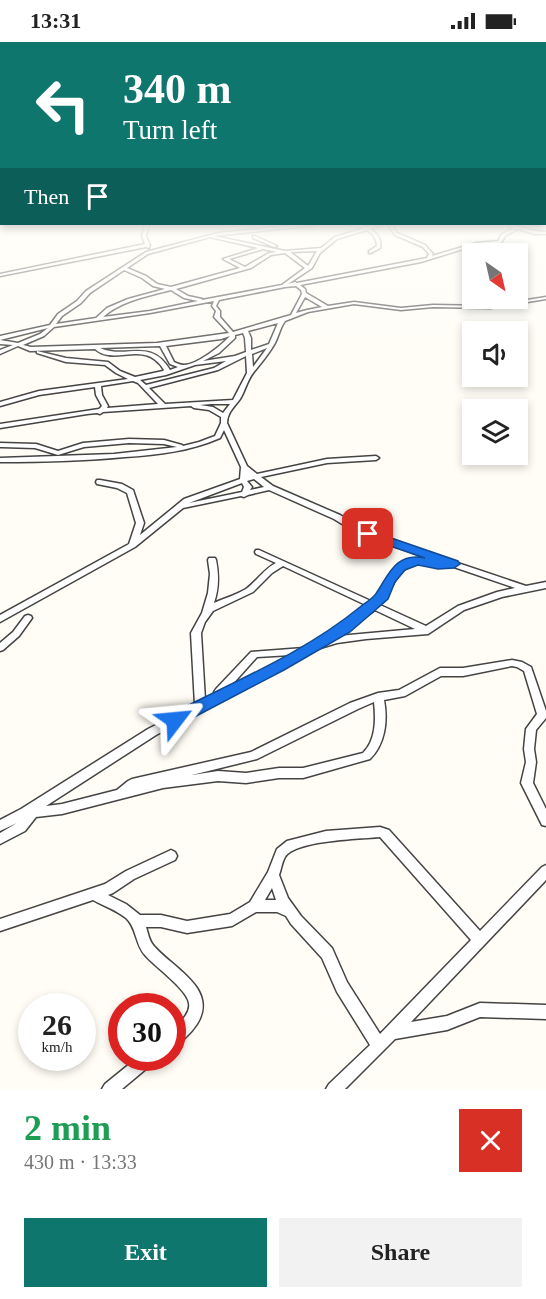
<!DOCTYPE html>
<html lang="en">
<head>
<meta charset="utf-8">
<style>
	body { margin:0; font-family:"Times New Roman",serif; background:#f2f2f2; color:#222; height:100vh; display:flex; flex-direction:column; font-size:22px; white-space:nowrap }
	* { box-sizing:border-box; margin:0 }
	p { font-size:20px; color:#767676 }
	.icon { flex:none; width:33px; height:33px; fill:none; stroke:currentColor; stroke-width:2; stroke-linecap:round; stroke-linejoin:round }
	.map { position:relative; height:1047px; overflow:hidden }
	.drawer { display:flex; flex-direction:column; background:#fff; flex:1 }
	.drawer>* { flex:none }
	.banner { position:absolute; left:0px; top:0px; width:546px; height:183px; box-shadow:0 3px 9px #0003; background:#0f766e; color:#fff; overflow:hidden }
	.needle { width:39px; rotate:146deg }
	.buttons { position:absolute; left:462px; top:201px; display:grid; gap:12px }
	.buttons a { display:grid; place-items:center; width:66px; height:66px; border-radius:0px; background:#fff; box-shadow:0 3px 9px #0003; font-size:30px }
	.speed { position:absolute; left:18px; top:951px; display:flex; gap:12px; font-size:30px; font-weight:700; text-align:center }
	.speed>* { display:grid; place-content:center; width:78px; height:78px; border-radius:50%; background:#fff; box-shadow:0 3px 9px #0003; line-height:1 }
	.speed small { font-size:15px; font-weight:400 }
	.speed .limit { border:9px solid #d22; background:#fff; color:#111 }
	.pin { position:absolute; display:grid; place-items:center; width:51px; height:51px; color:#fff; margin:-26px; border-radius:12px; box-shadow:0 3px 9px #0006 }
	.me { position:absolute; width:66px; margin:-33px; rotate:61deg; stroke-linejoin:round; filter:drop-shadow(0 0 4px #0008) }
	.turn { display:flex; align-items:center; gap:21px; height:126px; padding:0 24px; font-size:27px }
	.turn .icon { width:78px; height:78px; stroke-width:2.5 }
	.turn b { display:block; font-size:42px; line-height:51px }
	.then { display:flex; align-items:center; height:57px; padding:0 24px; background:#0003; gap:12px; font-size:22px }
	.round { display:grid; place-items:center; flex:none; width:63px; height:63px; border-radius:0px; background:#f2f2f2 }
	.summary { display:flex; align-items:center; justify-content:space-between; height:102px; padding:0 24px }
	h1 { font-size:36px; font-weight:600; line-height:45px; color:#1e9e55 }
	.action { display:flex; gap:12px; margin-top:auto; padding:12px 24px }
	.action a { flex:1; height:69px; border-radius:0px; background:#0f766e; color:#fff; font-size:24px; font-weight:600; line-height:69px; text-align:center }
	.action a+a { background:#f2f2f2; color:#222 }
	.status { display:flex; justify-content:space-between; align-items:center; height:42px; padding:0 30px; background:#fff; direction:ltr }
	.status svg { height:16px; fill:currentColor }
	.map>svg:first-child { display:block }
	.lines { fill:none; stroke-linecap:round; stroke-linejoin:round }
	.street-casing { stroke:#444; stroke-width:3 }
	.street { fill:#fff; fill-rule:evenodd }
	.route { fill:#1a73e8; stroke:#114b97; stroke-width:1.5 }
</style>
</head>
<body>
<div class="status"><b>13:31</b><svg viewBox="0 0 49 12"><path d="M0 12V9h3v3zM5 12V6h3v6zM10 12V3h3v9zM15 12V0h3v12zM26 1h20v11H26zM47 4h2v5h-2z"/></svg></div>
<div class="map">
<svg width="546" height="1047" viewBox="0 0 546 1047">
	<rect width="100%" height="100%" fill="#fffdf5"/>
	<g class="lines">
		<g class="street-casing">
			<path id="street" d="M145 183H149L146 194 150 203 149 206 146 205 0 234V232L145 202 142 194Z
				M298 183H315L214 194 285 209 321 206 335 195 364 186 363 184 368 185 381 183 370 187C377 191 382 198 380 206L371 211H369V209L377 204C377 197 373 192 367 188L337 197 320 211 312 226 288 242 295 240 297 241 427 216 429 212 423 205 395 193 388 183H392L397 191 425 203 433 212 432 214 476 201 498 199 502 192 513 187 508 183C521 184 533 190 546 190V192H535L518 187 505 194 501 201 476 203 421 220 300 243 305 247 306 251 328 264 354 260 401 266 433 263 490 264 546 255V257L490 266 433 265 401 268 354 262 308 270 285 279C280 286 279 293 275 301 269 312 261 321 253 331 247 339 245 349 240 357 234 365 227 371 227 381L247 424 257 432 327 417 376 414 379 416 376 418 327 421 261 435 273 444 340 473 358 484 419 508 526 544 546 540V546L502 555 464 568 428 592 366 597 337 601 317 607 156 693 46 764 62 762 117 748 128 739 132 737 251 710 350 661 378 651 399 648 440 626H463L512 618 522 620 531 625 546 669V676L536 688 534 707 536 720 533 741 546 767V784L542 783 521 741 526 720 524 707 526 687 537 672 524 629 517 625 512 624 463 634H441L405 654 384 658C388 679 385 702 370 717L303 736H279L246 741 218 739 163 746 62 772 36 775 25 789 0 802V791L17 781 0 789V778L21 767 148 687 195 663 191 591 202 571 208 551 210 532 208 518 209 516H215L216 518C219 533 219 546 214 561 225 556 236 553 246 547 257 539 264 527 276 521L256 512 255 510 256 508H259L373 560C395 536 389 511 432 518L352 488 334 477 269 448 248 453 244 455 241 454 183 466 135 505 0 580V573L129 502 136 481 127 451 117 446 97 442 96 440 97 438H100L122 442 133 448 144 481 140 493 184 457 240 437 241 425 224 388 220 396C190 409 158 413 125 415 84 419 42 420 0 420V416L114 412 177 405 164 402 129 401 84 405 58 413 35 406 2 405H0V401L36 402 58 409 83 401 129 397 164 398 182 403 183 404 199 400 215 394 221 381V375L209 368 194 366 191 364 103 370 100 372 97 371 87 372 0 386V382L99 367 102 364 96 353 95 345 39 353 0 364V360L39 349 128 337 116 331 105 323 66 320 37 311V309L66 316 108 320 120 329 135 335 163 329 164 328C145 296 115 325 95 307L30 309 18 304 0 312V308L13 303 0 302V298L18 301 40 292 48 286 0 298V294L50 283 58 272 77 259 86 249 146 210 218 191ZM210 195 258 206 223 217 240 226 171 245 157 242 146 234 127 226 148 212ZM263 207 277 210 269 211 245 225 229 217ZM317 209 308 224 290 210ZM285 211 305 226 282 243 202 258V257L188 254 176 247 251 226 271 213ZM124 228 142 236 153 244 165 247 128 257 107 266 96 276 56 282 62 274 81 261 90 251ZM296 244 301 248 302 252 291 273 233 290 220 275V269L216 264 219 258 285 245ZM171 248 184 256 198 259 150 269 103 275C121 259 148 254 171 248ZM305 255 322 265 307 268 296 271ZM214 259 212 264 216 269 214 275 229 291 157 301 31 305 23 303 44 294 54 285 150 271ZM278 281 269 302 251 308V296L248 289ZM243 291 245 296 246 310 235 314 203 319 219 311 235 296V293ZM230 294C222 303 197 323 184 323 180 323 177 321 174 320L166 304 221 297ZM160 304 170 322 178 325 170 328C150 295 127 318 100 306ZM267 306 253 325 252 312ZM246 314 247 331 233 358 165 362 149 346 218 328ZM226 319 214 326 146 343 140 338 166 333 195 323ZM133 339 138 341 158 362 107 366 108 364 102 353 101 344ZM211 362H230L223 371 213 365 200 363ZM254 437 264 445 250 448 252 445 247 439ZM242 441 244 445 242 450 189 461ZM414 522 451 524 515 546 497 550 458 564 426 584 380 563C393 549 394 529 414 522ZM283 524 368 564 352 577 323 596 322 599 304 606 251 610 216 647 214 650 215 652 205 658 201 591 205 580 213 569 253 550 272 531ZM375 568 415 587 338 594ZM291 613 230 645 257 615ZM374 660C376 678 376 698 363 711L303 726H279L246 731 218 729 192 733 257 717 358 667Z
				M253 194H255L277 204 274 205 253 196Z
				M28 573 31 574 32 576 19 594 3 608 0 609V601L13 590 25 574Z
				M380 785 389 788 480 889 542 825 546 823V838L411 980 447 974 480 961 546 963V977L480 975 447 988 395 997 345 1047H326L329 1042 370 1003 337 950 322 916 291 882 286 874 277 870H256L232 884 187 891 161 885H146C148 891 149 898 153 903 172 926 219 946 197 982 191 991 182 1000 172 1004V987C180 980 191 972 189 961 187 947 154 924 145 913 135 902 137 886 126 876 116 868 104 864 93 858L0 889V877L105 842 126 829 171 808 175 810 177 814 175 818 134 837 113 851 108 853 126 862 140 873H161L187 879 230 872 250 860 268 830 277 807 287 799 326 789ZM380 795 471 898 380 992 347 940 332 906 301 874 288 856 279 833C281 828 282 820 285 815 296 798 360 797 380 795ZM272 846 276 858H265Z
				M137 1016H155L153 1021 122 1047H102L105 1042Z"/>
		</g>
		<use href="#street" class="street"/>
	</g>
	<linearGradient id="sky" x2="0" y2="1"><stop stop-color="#95c6ee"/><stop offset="0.55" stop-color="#fffefa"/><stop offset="1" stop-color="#fffefa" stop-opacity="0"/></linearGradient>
	<rect width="546" height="330" fill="url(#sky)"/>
	<path class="route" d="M368 488 458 519 460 522 454 526 438 527 418 523 405 528 395 540 388 557 350 590 284 628 181 682 175 684 169 682 166 678 169 673C233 640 304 611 360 565 365 561 374 556 377 550 389 532 396 510 425 516L364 495 362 492 364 489Z"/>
</svg>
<div class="buttons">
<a><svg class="needle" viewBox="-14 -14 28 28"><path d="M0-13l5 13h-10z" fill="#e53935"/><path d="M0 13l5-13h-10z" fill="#767676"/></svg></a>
<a><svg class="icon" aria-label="sound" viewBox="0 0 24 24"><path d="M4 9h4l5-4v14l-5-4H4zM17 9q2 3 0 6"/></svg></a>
<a><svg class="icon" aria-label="layers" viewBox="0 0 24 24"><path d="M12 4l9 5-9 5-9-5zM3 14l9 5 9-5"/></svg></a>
</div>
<div class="speed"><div>26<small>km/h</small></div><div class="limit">30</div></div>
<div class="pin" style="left:368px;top:492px;background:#d93025"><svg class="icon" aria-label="arrive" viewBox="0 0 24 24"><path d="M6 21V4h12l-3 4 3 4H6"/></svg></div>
<svg class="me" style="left:175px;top:678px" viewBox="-20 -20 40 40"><path d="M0-17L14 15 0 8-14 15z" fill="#1a73e8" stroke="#fff" stroke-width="4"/></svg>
<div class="banner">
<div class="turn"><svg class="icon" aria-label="left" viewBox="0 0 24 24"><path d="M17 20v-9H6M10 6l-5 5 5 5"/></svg><div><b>340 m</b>Turn left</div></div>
<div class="then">Then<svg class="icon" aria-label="arrive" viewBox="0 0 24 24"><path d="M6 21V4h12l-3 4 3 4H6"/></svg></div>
</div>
</div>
<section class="drawer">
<div class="summary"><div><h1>2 min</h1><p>430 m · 13:33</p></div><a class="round" style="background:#d93025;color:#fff"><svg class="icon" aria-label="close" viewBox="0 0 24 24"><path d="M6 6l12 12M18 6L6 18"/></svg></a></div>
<div class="action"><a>Exit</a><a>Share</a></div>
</section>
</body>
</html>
